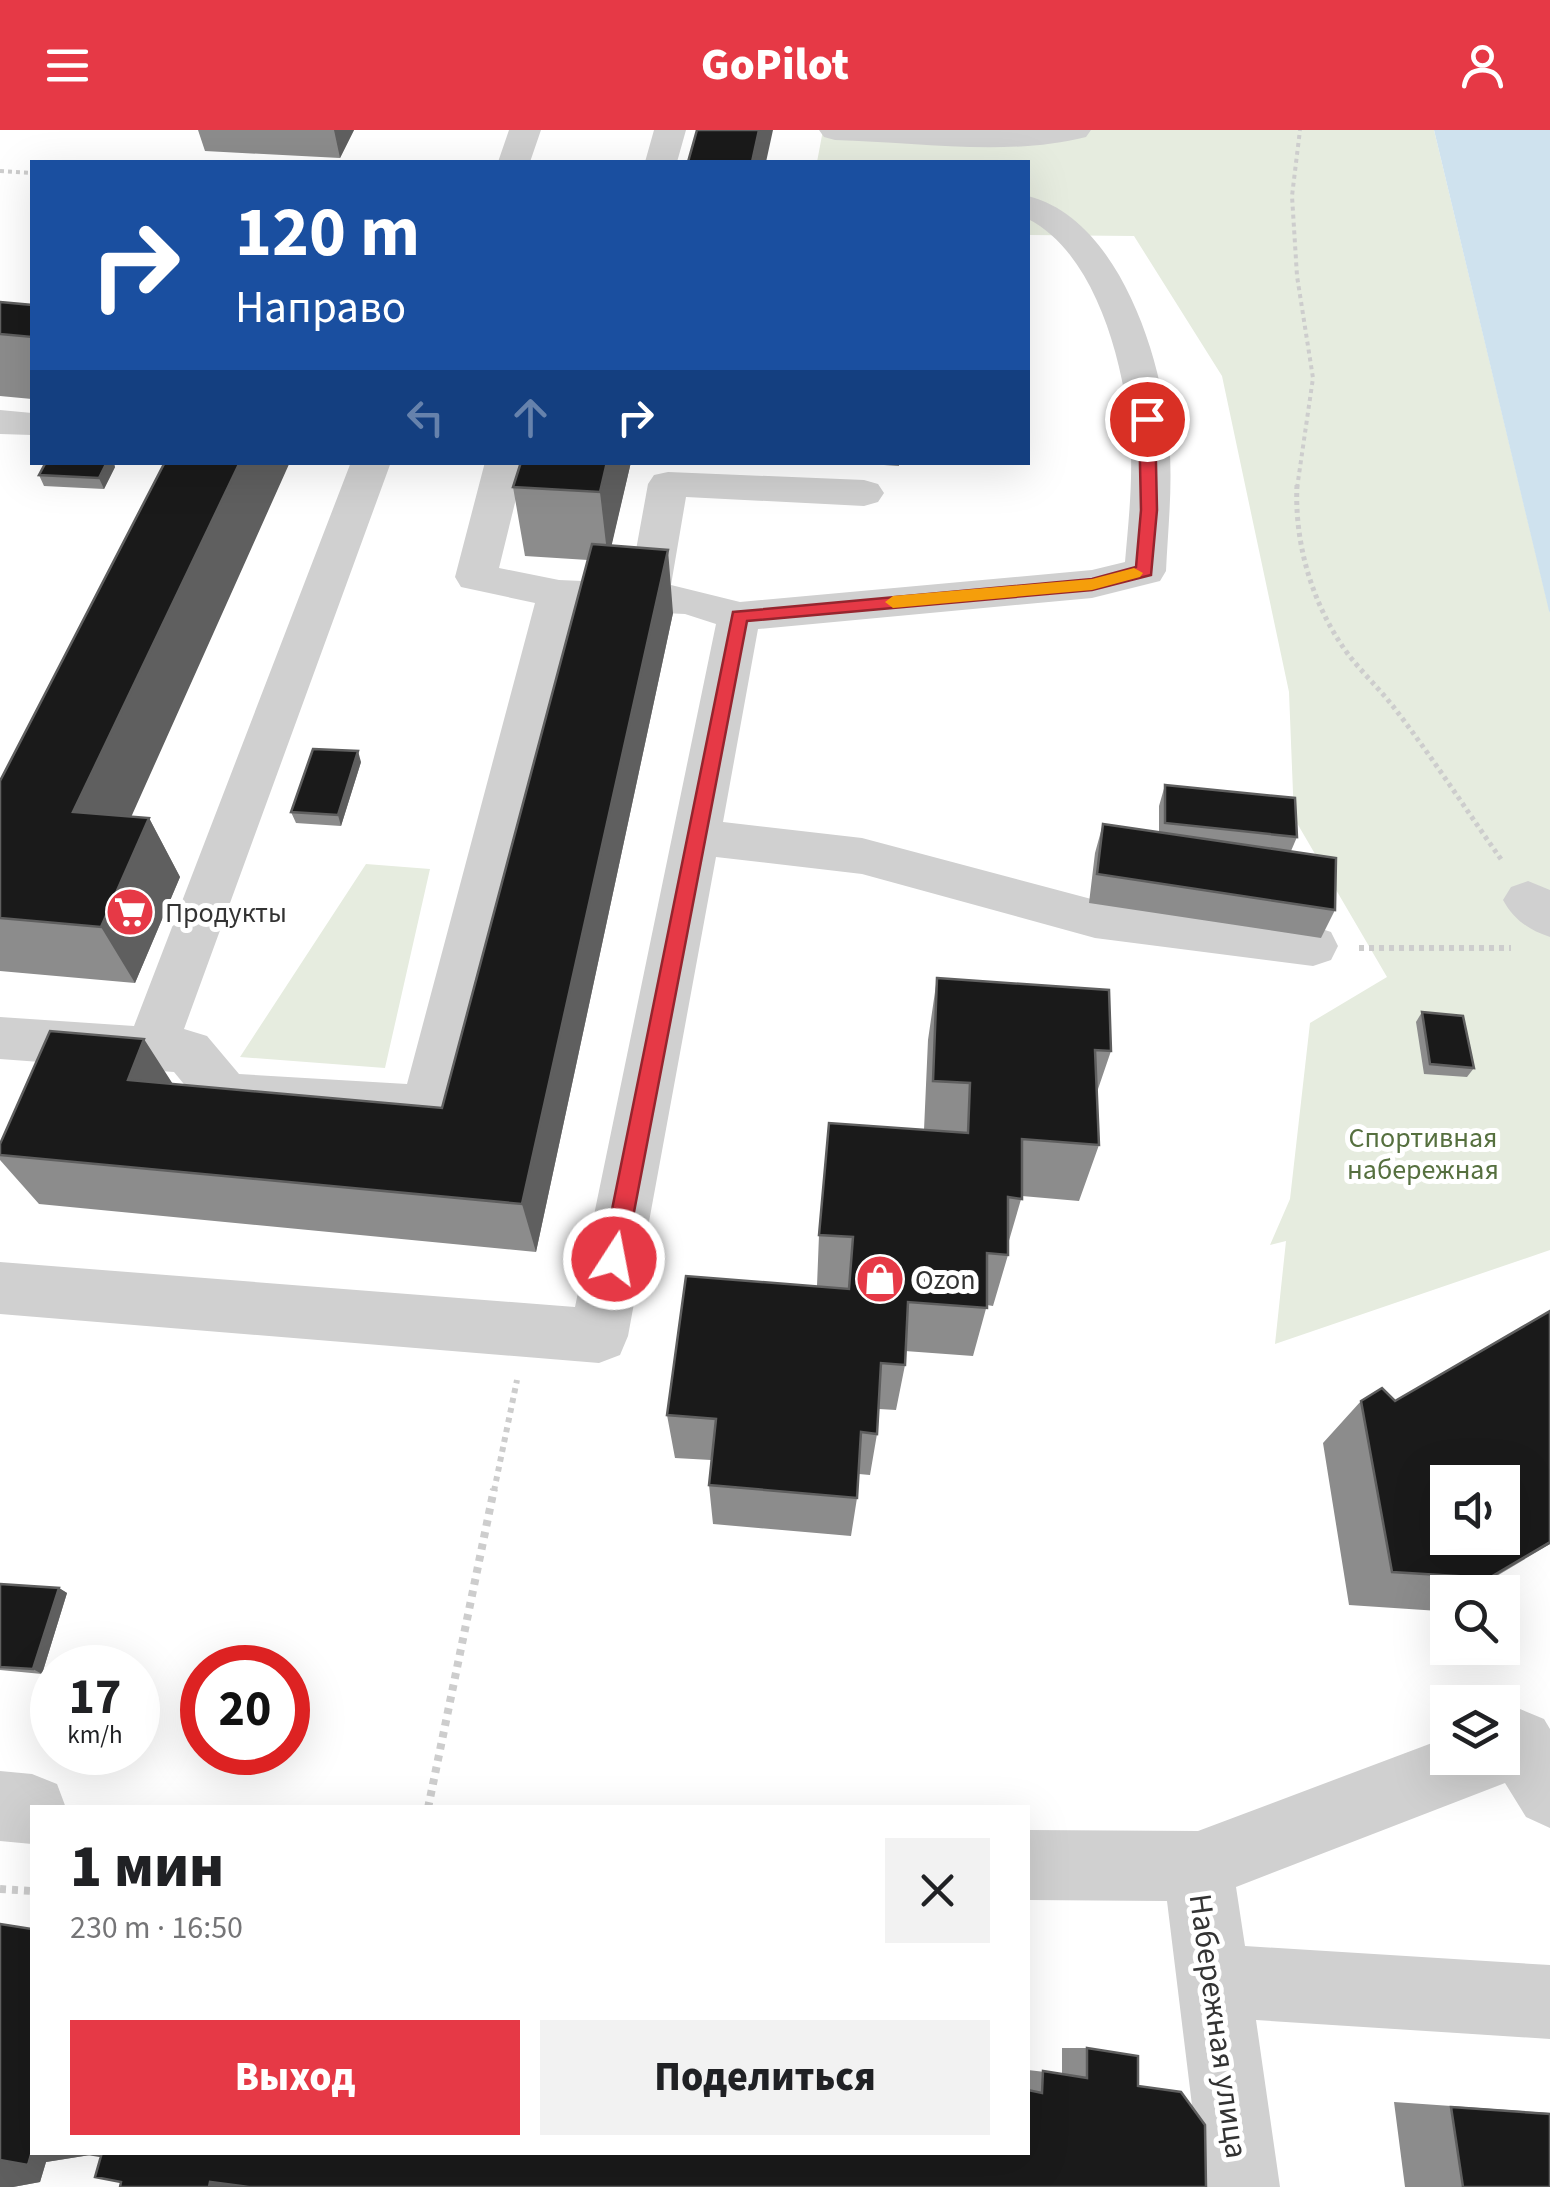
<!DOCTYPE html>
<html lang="ru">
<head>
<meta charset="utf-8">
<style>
	body { margin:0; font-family:"Source Sans 3",sans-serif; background:#f2f2f2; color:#202124; height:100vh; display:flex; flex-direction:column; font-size:38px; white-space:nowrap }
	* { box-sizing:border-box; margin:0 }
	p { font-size:32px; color:#757577 }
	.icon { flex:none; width:55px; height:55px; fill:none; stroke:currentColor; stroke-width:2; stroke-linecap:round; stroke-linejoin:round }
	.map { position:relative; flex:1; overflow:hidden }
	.details { position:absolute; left:30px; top:1675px; width:1000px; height:350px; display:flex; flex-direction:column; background:#fff; border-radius:0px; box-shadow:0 10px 40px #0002 }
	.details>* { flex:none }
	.banner { position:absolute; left:30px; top:30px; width:1000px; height:305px; border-radius:0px; box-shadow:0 10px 40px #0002; background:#1a4fa0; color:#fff; overflow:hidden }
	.controls { position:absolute; left:1430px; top:1335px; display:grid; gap:20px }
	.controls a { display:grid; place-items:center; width:90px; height:90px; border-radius:0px; background:#fff; box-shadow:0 10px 40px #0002; font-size:50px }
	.speed { position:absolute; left:30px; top:1515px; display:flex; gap:20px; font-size:50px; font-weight:700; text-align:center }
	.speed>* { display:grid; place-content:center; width:130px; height:130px; border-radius:50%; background:#fff; box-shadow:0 10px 40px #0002; line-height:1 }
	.speed small { font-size:25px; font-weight:400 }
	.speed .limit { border:15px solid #d22; background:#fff; color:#111 }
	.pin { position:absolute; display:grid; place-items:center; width:85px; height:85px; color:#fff; margin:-42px; border:5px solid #fff; border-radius:50%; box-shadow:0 2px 10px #0007 }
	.me { position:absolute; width:110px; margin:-55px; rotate:11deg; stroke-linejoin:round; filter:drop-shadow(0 0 8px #0008) }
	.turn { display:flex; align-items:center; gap:35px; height:210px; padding:0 40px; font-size:45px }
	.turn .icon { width:130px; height:130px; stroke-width:2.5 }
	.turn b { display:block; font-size:70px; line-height:85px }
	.lanes { display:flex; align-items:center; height:95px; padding:0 40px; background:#0003; justify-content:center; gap:50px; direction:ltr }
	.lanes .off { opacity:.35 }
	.round { display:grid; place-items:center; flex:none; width:105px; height:105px; border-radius:0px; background:#f2f2f2 }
	.overview { display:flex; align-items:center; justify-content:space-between; height:170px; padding:0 40px }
	h1 { font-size:60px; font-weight:800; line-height:75px }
	.action { display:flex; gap:20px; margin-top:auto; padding:20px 40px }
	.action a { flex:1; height:115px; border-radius:0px; background:#e63946; color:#fff; font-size:40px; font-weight:800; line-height:115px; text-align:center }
	.action a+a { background:#f2f2f2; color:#202124 }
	header { display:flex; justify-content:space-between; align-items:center; height:130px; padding:0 40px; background:#e63946; color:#fff; font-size:45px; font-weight:800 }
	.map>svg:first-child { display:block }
	.green { fill:#e6ecdf }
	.water { fill:#cfe2ee }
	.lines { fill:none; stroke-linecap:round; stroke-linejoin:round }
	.path-far3 { stroke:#cdcdcd; stroke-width:4; stroke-dasharray:4 4; stroke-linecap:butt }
	.path-far2 { stroke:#cdcdcd; stroke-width:5; stroke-dasharray:4 4; stroke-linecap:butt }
	.path-far1 { stroke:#cdcdcd; stroke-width:6; stroke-dasharray:5 5; stroke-linecap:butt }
	.path { stroke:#cdcdcd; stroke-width:8; stroke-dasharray:6 6; stroke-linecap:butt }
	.minor { fill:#d0d0d0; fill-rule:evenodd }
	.wall { fill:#8c8c8c }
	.shaded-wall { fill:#5f5f5f }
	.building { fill:#1a1a1a; stroke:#5f5f5f; stroke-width:2.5; fill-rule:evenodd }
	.route { fill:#e63946; stroke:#96252e; stroke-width:2.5 }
	.slow { fill:#f59e0b }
	.labels { text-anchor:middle; stroke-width:10; stroke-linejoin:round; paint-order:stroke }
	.poi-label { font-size:28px; fill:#333; stroke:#fff; text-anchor:start }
	.park-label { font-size:28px; fill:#56703f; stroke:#fff }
	.near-street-label { font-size:32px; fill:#333; stroke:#fff }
</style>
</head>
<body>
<header><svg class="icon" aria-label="menu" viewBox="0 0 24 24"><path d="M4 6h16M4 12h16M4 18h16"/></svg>GoPilot<svg class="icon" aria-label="person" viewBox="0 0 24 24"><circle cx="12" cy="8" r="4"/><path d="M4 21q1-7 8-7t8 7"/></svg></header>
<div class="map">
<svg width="1550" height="2057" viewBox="0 0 1550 2057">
	<rect width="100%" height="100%" fill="#fff"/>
	<path class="green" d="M823 0H1434L1550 483V1120L1275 1214 1286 1111 1270 1115 1290 1069 1310 893 1387 847 1294 688 1289 562 1222 246 1134 106 1028 105V32H817Z
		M366 734 430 739 385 938 240 927Z"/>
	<path class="water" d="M1434 0H1550V483L1549 481Z"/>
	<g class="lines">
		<path class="path-far3" d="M0 41 32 43
			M1297 358 1313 248 1297 146 1292 66 1300 0"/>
		<path class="path-far2" d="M1297 355C1294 416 1314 480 1351 528 1364 544 1379 559 1392 575 1431 625 1466 680 1503 732"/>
		<path class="path-far1" d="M1359 818H1511
			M494 1361 517 1250"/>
		<path class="path" d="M428 1678 494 1359
			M0 1759 32 1761"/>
		<path class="minor" d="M509 0H541L530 32H498Z
			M654 0H686L677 32H645Z
			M819 0H1091L1086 7C1007 27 916 12 835 10L824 7Z
			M1028 66C1119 89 1162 228 1169 311 1173 354 1168 398 1166 441L1160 451 1092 468 758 499 723 692 862 708 1095 770 1313 796 1331 802 1338 816 1331 830 1313 836 1095 808 862 744 716 727 628 1206 620 1225 599 1233 0 1184V1132L575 1177 716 494 685 484 577 479 455 978 447 994 428 1001 225 987 206 981 174 942 0 929V887L134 896 351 332H391L184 899 207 906 239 944 407 954 535 473 461 457 455 447 485 332H525L499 438 559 450 630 453 648 354 654 345 668 342 864 350 878 354 884 363 878 372 864 376 686 367 671 455 740 472 1092 440 1125 432C1128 397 1132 361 1131 325 1129 250 1100 125 1028 89Z
			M0 280 32 283V305L0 304Z
			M1528 751 1550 760V807C1529 800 1514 790 1503 770L1511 757Z
			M1520 1579 1544 1589 1550 1599V1698L1526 1687 1505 1653 1236 1757 1245 1816 1550 1835V1909L1256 1890 1280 2057H1202L1167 1771 1028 1770V1700L1198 1701 1448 1607V1628H1502V1586Z
			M0 1641 32 1644 57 1654 66 1678H32V1714L0 1711Z"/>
	</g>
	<path class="wall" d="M198 0H354L340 28 205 21Z
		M0 172 32 175V269L0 266Z
		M631 332 611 416 673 483 536 1122 39 1074 0 1030V1014L172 954 442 978 588 430 525 426 513 357Z
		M839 332H899V336Z
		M115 337 104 359 44 356 39 345Z
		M361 632 341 696 296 693 291 682Z
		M0 651 131 686 149 688 180 747 135 853 0 841Z
		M1165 655 1297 707 1291 721 1335 780 1321 808 1089 773 1095 723 1103 694 1159 702V676Z
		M937 848 1111 921 1097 962 1099 1015 1079 1071 1022 1066 1008 1114V1125L993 1176 987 1175 973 1226 905 1221V1235L896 1280 879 1279 877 1304 870 1345 859 1344 857 1368 851 1406 713 1394 709 1355 711 1330 675 1328 667 1285 817 1156 819 1105 924 1000 928 910Z
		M1422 882 1474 938 1467 947 1424 944 1416 892Z
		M1550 1181V1414L1470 1462H1448V1476L1439 1481 1349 1475 1323 1313 1361 1271H1395Z
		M0 1454 59 1458 67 1463 42 1544 0 1540Z
		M0 1794 32 1799V2022H1028V1940L1062 1944V1918H1087L1138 1926V1956L1181 1962 1205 1995 1206 2057H120L121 2052 95 2047 101 2026 90 2025 46 2032 40 2052 13 2057H0Z
		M1394 1972 1550 1983V2057H1405Z"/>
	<path class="shaded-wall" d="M334 0H354L340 28Z
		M759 0H773L766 32H752Z
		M107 332H114L115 337 104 359 99 348Z
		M240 332H290L107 741 73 682Z
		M607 332H631L608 431 600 362Z
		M668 420 673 483 536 1122 522 1074Z
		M358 621 361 632 341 696 338 685Z
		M149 688 180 747 135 853 101 797Z
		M144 909 178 962 128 950Z
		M1550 1412V1414L1467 1462 1489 1448Z
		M59 1458 67 1463 42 1544 33 1539Z
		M32 2022H91L90 2025 46 2032 40 2052 13 2057H0V2025Z
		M210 2052 253 2057H209Z"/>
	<path class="building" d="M697 0H759L752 32H688Z
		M0 172 32 175V207L0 204Z
		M46 332H107L99 348 39 345Z
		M165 332H240L73 682 149 688 101 797 0 788V651Z
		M521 332H607L600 362 513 357Z
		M592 414 668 420 522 1074 0 1025V1014L50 901 144 909 128 950 442 978Z
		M313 619 358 621 338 685 291 682Z
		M1165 655 1295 668 1297 707 1165 693Z
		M1103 694 1336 728 1335 780 1097 744Z
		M937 848 1109 860 1111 921 1095 920 1099 1015 1022 1009V1069L1008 1067V1125L987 1123V1178L908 1172 905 1235 881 1233 877 1304 861 1302 857 1368 709 1355 716 1289 667 1285 686 1146 849 1159 853 1107 819 1105 829 993 968 1003 970 953 933 951Z
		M1422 882 1463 886 1474 938 1430 934Z
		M1550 1181V1412L1489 1448 1392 1442 1361 1271 1382 1258 1395 1271ZM1448 1352H1502V1408H1448Z
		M0 1454 59 1458 33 1539 0 1537Z
		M0 1794 32 1799V2021L28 2035 0 2030Z
		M1087 1918 1138 1926V1956L1181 1962 1205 1995 1206 2057H249L210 2052 209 2057H120L121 2052 95 2047 101 2026 77 2022H1028V1960L1042 1963 1043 1941 1087 1948Z
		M1451 1977 1550 1984V2057H1463Z"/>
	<path class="route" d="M1147 284 1155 289 1157 380 1151 445 1092 460 747 491 625 1129 622 1137 614 1140 605 1137 602 1129 733 482 1092 449 1136 437 1141 380 1139 289Z"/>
	<path class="slow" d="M1134 438 1143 443 1140 447 1092 460 893 478 885 472 893 466 1092 449Z"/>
	<defs>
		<g id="supermarket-disc" transform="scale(2.5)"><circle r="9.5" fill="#e63946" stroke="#fff"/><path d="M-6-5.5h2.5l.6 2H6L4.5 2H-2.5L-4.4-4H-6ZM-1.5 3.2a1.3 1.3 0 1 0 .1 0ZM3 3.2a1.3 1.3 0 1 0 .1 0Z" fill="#fff"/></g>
		<g id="shop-disc" transform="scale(2.5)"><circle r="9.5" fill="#e63946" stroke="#fff"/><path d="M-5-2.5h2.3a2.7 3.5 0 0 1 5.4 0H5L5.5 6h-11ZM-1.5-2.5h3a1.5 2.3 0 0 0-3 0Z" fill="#fff"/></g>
	</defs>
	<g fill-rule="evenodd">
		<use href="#supermarket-disc" x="130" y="782"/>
		<use href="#shop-disc" x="880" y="1149"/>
	</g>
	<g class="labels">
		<g class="poi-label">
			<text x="165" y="792">Продукты</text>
			<text x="915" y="1159">Ozon</text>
		</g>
		<g class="park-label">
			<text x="1423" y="1017">Спортивная<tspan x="1423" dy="32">набережная</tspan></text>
		</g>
		<g class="near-street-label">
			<text transform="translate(1219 1896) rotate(82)" y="11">Набережная улица</text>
		</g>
	</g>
</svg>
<div class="controls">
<a><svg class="icon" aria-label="sound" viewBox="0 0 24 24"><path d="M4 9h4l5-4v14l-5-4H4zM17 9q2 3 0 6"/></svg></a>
<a><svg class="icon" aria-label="search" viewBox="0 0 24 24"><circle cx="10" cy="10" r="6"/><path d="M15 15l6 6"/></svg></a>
<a><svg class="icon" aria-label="layers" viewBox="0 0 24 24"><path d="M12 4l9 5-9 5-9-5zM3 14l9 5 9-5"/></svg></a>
</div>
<div class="speed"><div>17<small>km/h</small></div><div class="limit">20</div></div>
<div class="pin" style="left:1147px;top:289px;background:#d93025"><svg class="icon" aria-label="arrive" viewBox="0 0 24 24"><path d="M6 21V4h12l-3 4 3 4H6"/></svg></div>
<svg class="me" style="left:614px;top:1129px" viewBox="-20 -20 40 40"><circle r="17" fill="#e63946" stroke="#fff" stroke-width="3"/><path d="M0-11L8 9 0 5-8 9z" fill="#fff"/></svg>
<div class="banner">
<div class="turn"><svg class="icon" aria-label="right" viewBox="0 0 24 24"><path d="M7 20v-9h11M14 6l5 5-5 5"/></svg><div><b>120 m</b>Направо</div></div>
<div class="lanes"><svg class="icon off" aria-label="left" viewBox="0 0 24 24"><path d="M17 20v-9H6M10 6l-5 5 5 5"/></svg><svg class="icon off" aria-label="ahead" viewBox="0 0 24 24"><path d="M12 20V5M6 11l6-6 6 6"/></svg><svg class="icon" aria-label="right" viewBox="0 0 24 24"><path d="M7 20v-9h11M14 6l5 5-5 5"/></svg></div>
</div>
<section class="details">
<div class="overview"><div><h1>1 мин</h1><p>230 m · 16:50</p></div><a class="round"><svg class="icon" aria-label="close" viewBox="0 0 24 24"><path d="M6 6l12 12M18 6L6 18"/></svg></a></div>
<div class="action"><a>Выход</a><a>Поделиться</a></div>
</section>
</div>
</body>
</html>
